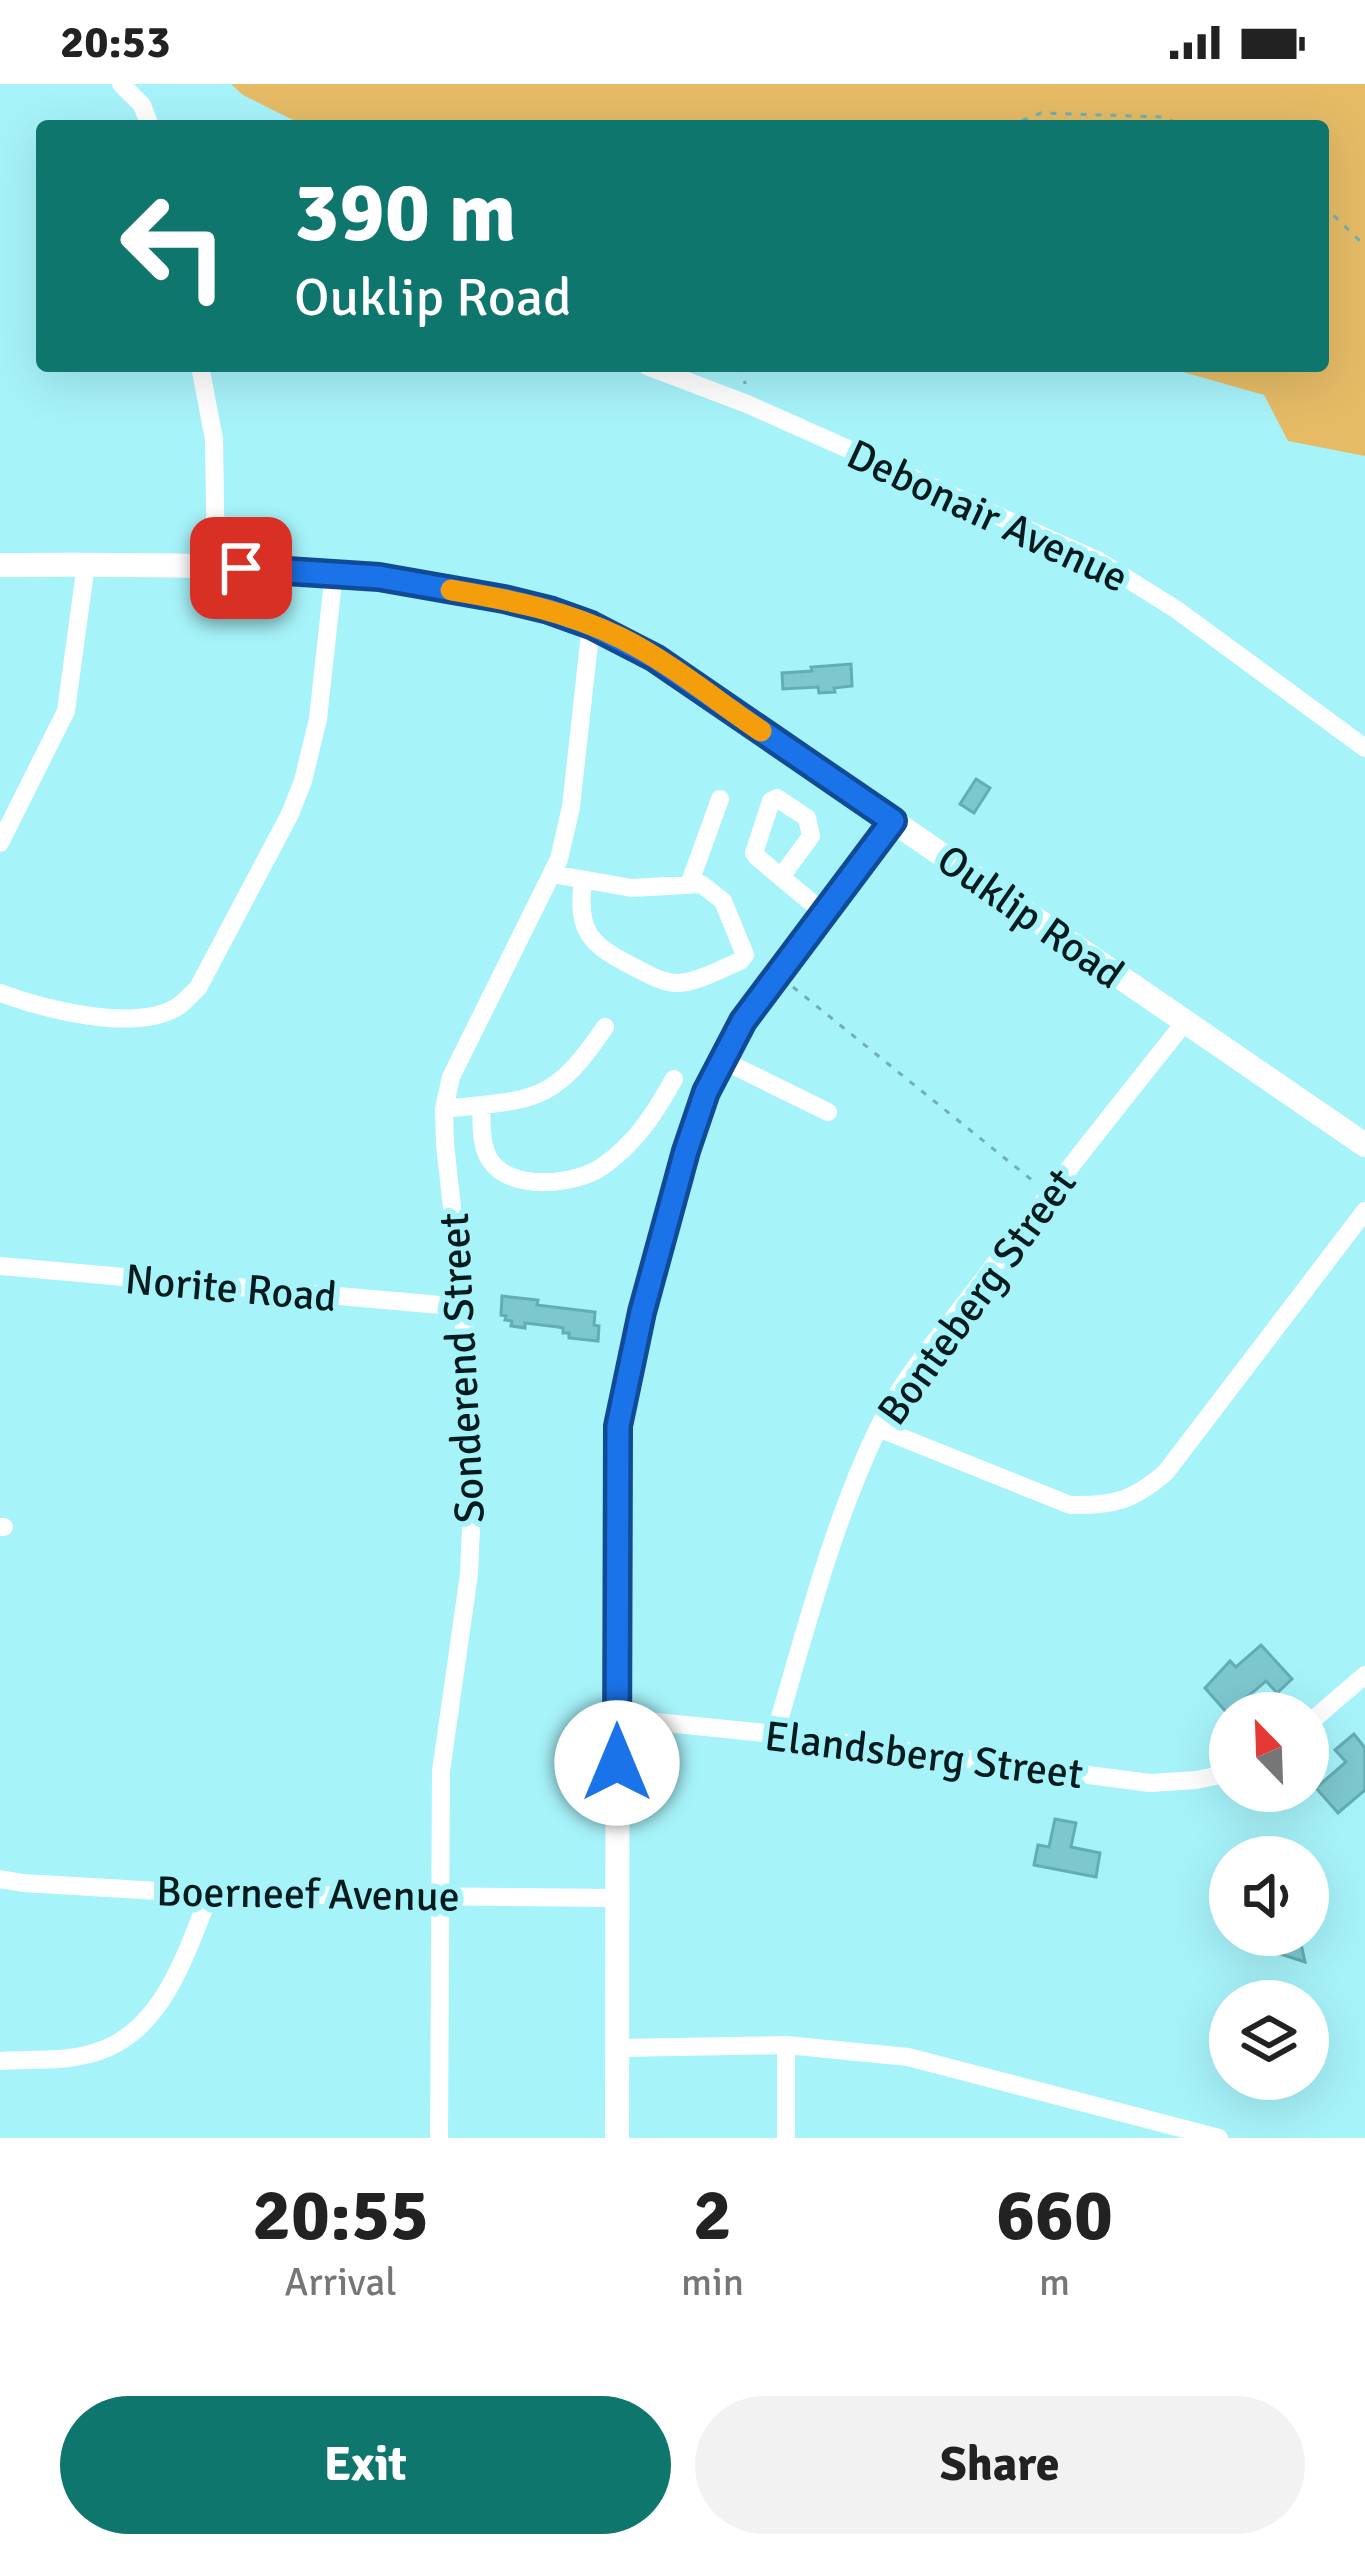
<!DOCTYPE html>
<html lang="en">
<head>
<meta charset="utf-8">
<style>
	body { margin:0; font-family:Signika,sans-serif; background:#f2f2f2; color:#222; height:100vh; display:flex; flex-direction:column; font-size:45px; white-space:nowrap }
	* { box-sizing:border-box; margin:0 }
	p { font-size:39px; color:#767676 }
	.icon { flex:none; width:66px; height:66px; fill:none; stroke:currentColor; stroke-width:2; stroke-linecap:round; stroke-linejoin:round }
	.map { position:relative; height:2054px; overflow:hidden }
	.sheet { display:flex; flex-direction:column; background:#fff; flex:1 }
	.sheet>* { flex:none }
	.hud { position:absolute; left:36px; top:36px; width:1293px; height:252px; border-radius:12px; box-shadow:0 12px 48px #0002; background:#0f766e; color:#fff; overflow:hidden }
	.needle { width:78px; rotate:337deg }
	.controls { position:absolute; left:1209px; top:1608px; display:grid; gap:24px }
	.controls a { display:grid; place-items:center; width:120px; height:120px; border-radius:50%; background:#fff; box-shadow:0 12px 48px #0002; font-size:60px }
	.pin { position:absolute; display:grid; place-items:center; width:102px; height:102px; color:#fff; margin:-51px; border-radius:24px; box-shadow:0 6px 18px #0006 }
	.me { position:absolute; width:132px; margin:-66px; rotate:0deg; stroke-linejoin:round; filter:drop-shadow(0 0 9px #0008) }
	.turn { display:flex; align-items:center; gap:42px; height:252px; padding:0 60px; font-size:54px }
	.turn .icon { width:156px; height:156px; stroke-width:2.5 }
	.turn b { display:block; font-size:84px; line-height:102px }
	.eta { display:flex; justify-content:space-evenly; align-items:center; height:204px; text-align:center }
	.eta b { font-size:72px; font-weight:700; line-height:84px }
	.button { display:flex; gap:24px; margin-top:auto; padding:24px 60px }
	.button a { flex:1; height:138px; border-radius:72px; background:#0f766e; color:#fff; font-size:48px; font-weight:700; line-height:138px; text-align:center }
	.button a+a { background:#f2f2f2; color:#222 }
	.status { display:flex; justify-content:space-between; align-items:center; height:84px; padding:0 60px; background:#fff; direction:ltr }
	.status svg { height:33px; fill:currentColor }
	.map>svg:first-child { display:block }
	.green { fill:#e5bb66 }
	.building { fill:#7dc8cf; stroke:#63aeb4; stroke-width:3 }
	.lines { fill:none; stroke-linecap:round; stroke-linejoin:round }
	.path { stroke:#73afb5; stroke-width:3; stroke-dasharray:6 9; stroke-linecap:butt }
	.minor { stroke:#fff; stroke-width:18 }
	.tertiary { stroke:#fff; stroke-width:24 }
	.route-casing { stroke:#114b97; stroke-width:30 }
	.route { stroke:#1a73e8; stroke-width:21 }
	.slow { stroke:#f59e0b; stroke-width:21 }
	.labels { text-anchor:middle; stroke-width:12; stroke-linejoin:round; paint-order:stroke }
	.street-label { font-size:42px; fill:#001b1e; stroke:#a7f3fa }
</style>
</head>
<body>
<div class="status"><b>20:53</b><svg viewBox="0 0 49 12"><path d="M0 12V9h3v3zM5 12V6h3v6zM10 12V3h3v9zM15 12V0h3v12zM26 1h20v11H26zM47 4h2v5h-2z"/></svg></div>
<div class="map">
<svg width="1365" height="2054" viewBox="0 0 1365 2054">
	<rect width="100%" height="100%" fill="#a7f3fa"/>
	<path class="green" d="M231 0H1365V372L1288 357 1264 311 1162 282H1323V42H305L243 11Z"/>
	<path class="building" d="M851 580 852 602 834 604 835 608 819 609 818 603 783 605 782 589 812 587 811 583Z
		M976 695 990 704 974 729 960 720Z
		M502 1212 538 1216 537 1221 595 1228 594 1241 599 1242 598 1257 569 1254V1249H563V1244L558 1243 525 1239V1244L511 1242 512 1237 505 1236 506 1232 501 1231Z
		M1261 1561 1292 1595 1277 1609 1266 1597 1240 1619 1249 1629H1227L1205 1604 1230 1577 1236 1583Z
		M1354 1650 1365 1664V1706L1338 1729 1316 1704 1346 1678 1335 1666Z
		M1055 1735 1076 1739 1071 1763 1100 1769 1096 1793 1034 1781 1038 1761 1049 1763Z
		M1270 1851H1299L1305 1878 1271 1867Z"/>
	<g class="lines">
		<path class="path" d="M1008 42 1041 29 1162 33 1185 42
			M1323 121 1365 162
			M743 282 745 300
			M793 903 1033 1097"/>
		<path class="minor" d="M121 0 142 21 150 42
			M200 282 214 355 216 483
			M647 282 747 320 1099 477 1177 526 1365 664
			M0 759 66 627 86 480
			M552 790 632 804 701 800 723 817 745 871 740 877C721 885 698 898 678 899 662 899 648 890 634 883 591 861 576 849 583 796
			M781 793 811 752 807 734 777 714 771 717 754 769 757 773 824 829
			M690 798 720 715
			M0 909C43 925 135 949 177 923 185 918 191 910 198 904L290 730 303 697 318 635 334 488
			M720 975 828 1028
			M481 1021C482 1039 480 1061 490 1076 510 1108 577 1101 603 1082 636 1059 655 1029 674 995
			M444 1025C532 1015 552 1022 605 943
			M0 1182 463 1223
			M878 1344 1070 1421C1113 1422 1133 1417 1166 1388L1365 1127
			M0 1443H4
			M617 1634 775 1650 1150 1699 1196 1696 1230 1689
			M1308 1640 1365 1591
			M775 1650C805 1549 831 1443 877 1347 901 1295 942 1250 976 1205 1044 1115 1114 1027 1185 938
			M0 1795 23 1799 210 1810 616 1814
			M786 1961V2054
			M616 1964 786 1961 908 1973 1219 2054
			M0 1977C30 1975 64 1978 93 1969 163 1950 185 1870 210 1810
			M439 2054 441 1687 469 1490 472 1419 463 1223 445 1060 444 1025 451 993 559 775 571 723 591 541"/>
		<path class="tertiary" d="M0 481C149 480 300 479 448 505 521 518 591 534 655 574L1365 1061
			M617 2054 618 1342 642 1228 686 1067 714 989 743 937 894 737"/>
	</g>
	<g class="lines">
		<g class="route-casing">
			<path id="route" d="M241 484 379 493 504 515 549 526 591 541 655 574 893 737 743 937 706 1008 686 1067 642 1228 618 1342 617 1679"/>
		</g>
		<use href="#route" class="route"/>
		<path class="slow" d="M451 506C510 516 567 527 621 554 671 579 715 616 761 647"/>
	</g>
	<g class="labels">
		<g class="street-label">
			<text transform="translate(988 431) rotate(25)" y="15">Debonair Avenue</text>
			<text transform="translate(1031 832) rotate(35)" y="15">Ouklip Road</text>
			<text transform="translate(231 1203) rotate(5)" y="15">Norite Road</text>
			<text transform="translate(976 1212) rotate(-54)" y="15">Bonteberg Street</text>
			<text transform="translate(461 1284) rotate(-93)" y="15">Sonderend Street</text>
			<text transform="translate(924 1670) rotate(7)" y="15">Elandsberg Street</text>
			<text transform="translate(308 1809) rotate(1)" y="15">Boerneef Avenue</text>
		</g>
	</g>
</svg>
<div class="controls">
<a><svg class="needle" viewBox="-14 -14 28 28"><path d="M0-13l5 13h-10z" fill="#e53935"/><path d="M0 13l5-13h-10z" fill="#767676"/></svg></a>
<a><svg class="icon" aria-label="sound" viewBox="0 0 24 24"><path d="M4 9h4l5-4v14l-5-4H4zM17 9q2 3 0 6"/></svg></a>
<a><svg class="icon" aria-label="layers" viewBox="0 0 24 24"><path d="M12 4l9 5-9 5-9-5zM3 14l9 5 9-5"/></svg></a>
</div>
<div class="pin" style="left:241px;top:484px;background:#d93025"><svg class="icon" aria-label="arrive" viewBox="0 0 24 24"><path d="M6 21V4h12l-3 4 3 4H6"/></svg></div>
<svg class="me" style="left:617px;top:1679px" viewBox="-20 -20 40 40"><circle r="19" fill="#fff"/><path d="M0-13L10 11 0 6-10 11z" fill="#1a73e8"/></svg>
<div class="hud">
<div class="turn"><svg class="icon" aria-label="left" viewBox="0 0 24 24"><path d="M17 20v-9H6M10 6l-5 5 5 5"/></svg><div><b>390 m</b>Ouklip Road</div></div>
</div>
</div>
<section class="sheet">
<div class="eta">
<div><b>20:55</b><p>Arrival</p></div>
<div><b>2</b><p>min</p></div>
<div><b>660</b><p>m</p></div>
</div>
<div class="button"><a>Exit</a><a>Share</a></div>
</section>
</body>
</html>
